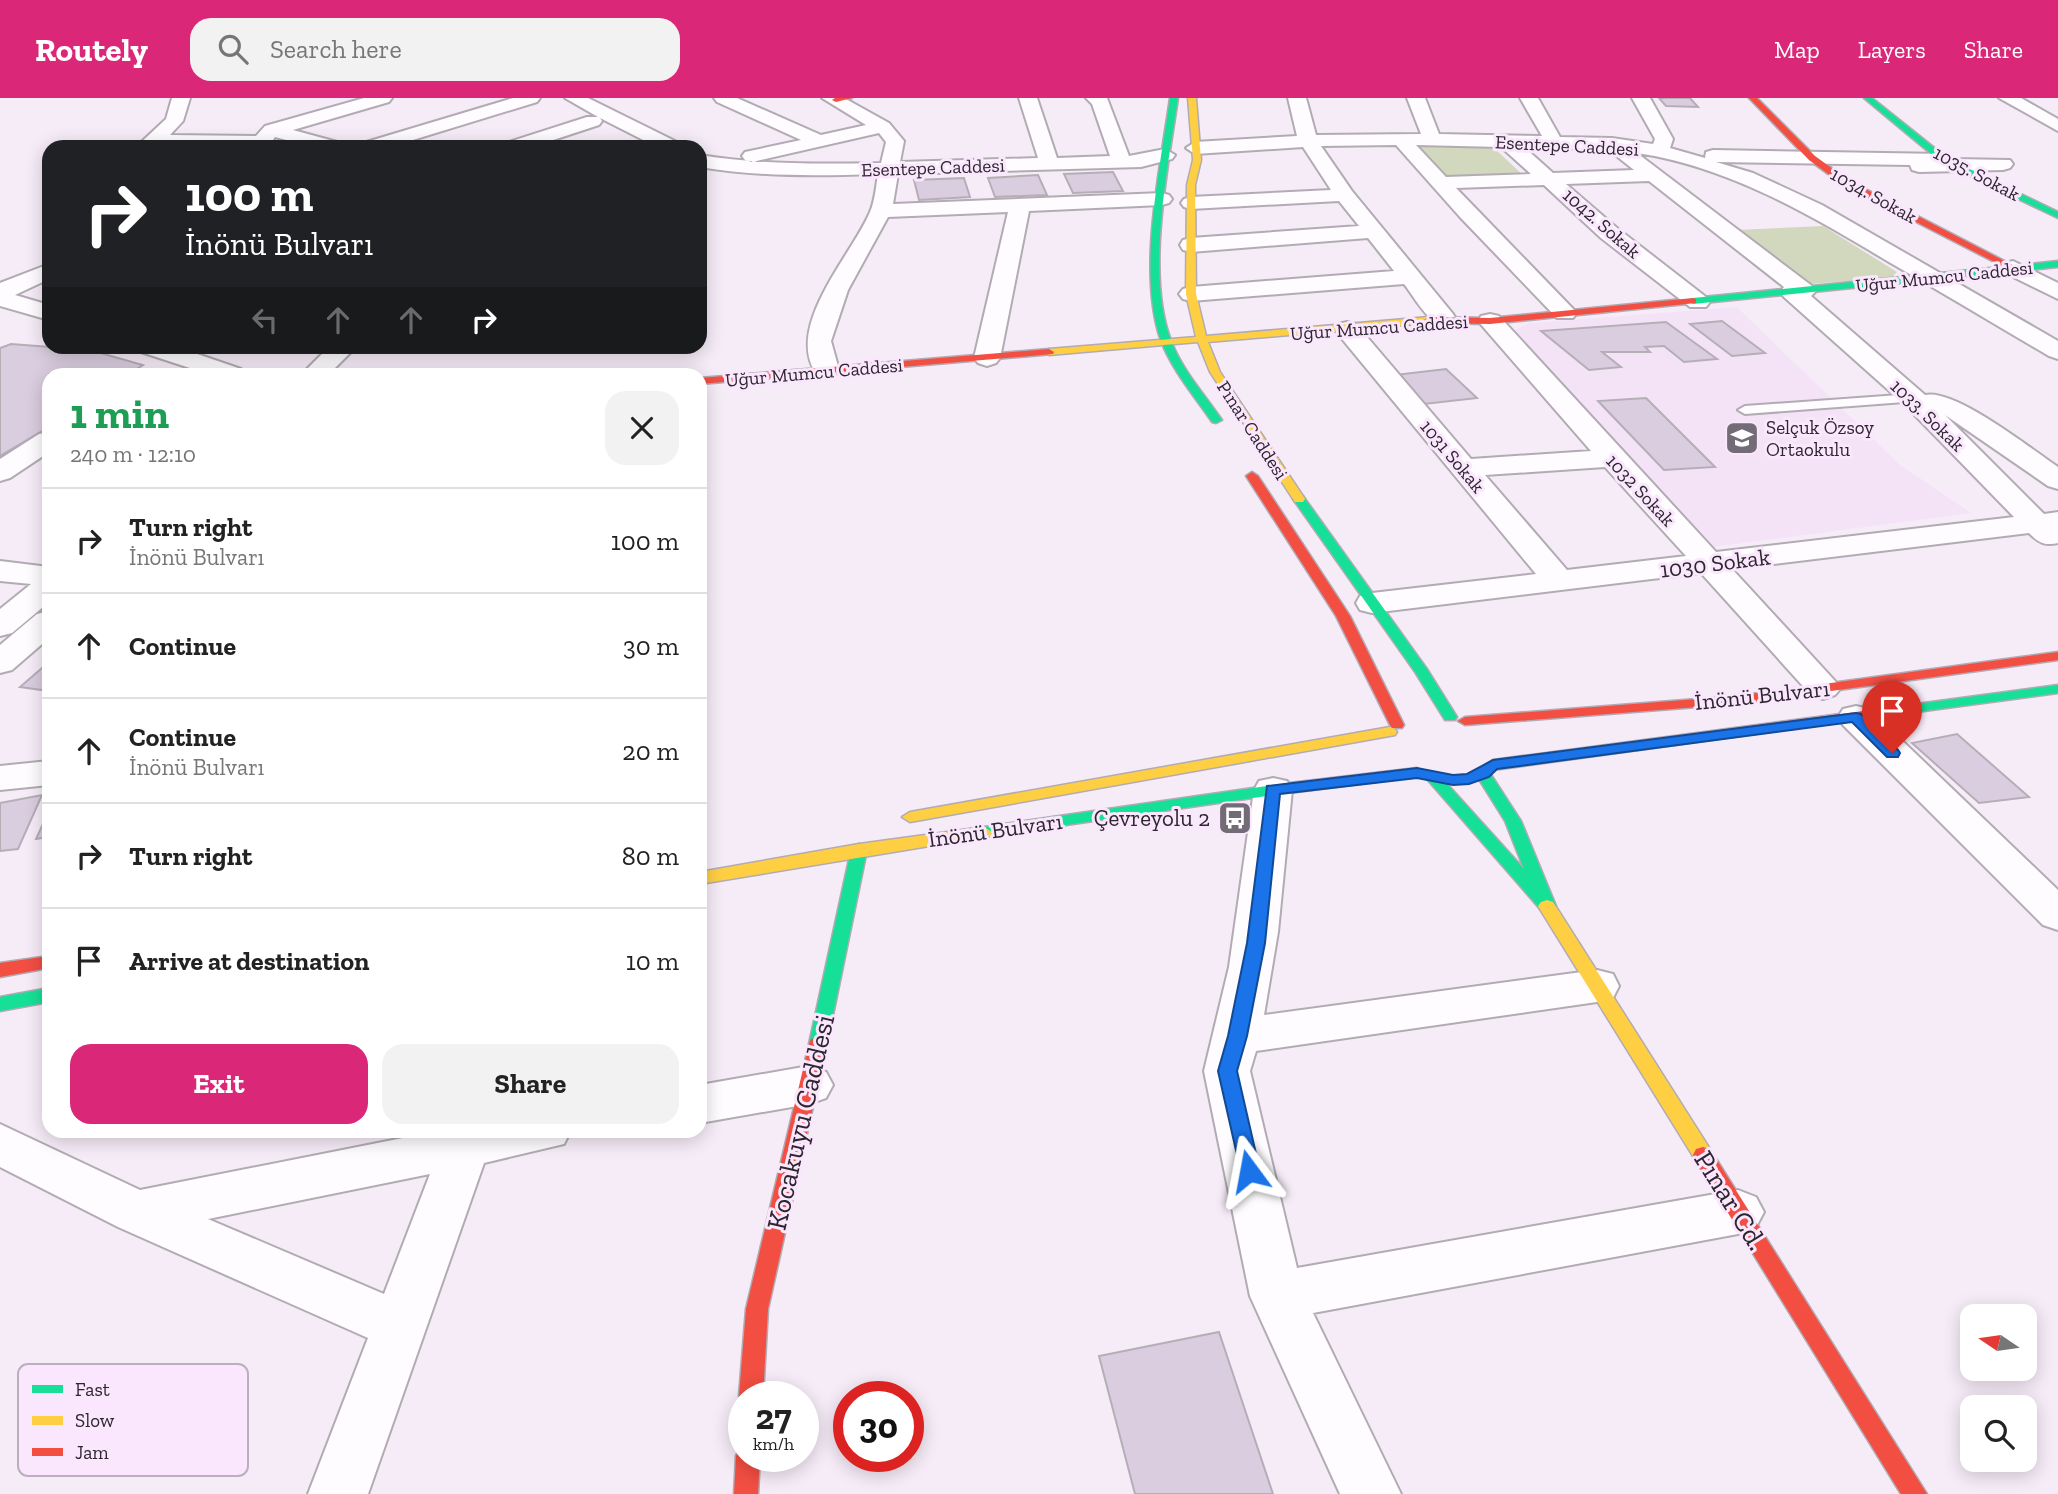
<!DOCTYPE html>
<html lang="en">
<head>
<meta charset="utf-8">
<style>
	body { margin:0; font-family:"Zilla Slab",serif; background:#f2f2f2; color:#222; height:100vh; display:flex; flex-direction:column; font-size:26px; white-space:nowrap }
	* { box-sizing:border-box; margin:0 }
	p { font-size:23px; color:#767676 }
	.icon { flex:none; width:38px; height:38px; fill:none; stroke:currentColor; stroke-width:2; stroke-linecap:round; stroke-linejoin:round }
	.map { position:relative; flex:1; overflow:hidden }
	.drawer { position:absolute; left:42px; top:270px; width:665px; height:770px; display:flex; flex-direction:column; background:#fff; border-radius:21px; box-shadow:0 4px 18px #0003 }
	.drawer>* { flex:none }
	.top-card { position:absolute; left:42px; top:42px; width:665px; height:214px; border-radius:21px; box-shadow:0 4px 18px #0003; background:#202124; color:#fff; overflow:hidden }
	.needle { width:46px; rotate:283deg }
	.tools { position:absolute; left:1960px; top:1206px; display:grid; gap:14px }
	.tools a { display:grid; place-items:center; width:77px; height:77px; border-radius:14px; background:#fff; box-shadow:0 4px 18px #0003; font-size:35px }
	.speed { position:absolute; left:728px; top:1283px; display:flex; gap:14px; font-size:35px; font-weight:700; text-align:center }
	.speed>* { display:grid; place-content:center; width:91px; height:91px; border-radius:50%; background:#fff; box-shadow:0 4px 18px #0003; line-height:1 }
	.speed small { font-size:18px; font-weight:400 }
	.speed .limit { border:10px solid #d22; background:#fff; color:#111 }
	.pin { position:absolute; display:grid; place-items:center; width:60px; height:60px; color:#fff; margin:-72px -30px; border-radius:50% 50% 50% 0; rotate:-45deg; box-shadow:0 0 7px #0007 }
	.pin .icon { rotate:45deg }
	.me { position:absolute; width:77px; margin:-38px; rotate:347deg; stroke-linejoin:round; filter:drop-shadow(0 0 5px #0008) }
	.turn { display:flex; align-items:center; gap:24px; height:147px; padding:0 28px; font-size:32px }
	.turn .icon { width:91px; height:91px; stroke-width:2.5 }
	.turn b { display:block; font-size:49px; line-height:60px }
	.lanes { display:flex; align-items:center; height:66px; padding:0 28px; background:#0003; justify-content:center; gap:35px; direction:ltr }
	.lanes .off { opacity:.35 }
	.round { display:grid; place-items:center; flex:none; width:74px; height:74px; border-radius:21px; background:#f2f2f2 }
	.head { display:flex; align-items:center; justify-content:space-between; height:119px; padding:0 28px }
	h1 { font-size:42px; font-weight:800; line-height:52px; color:#1e9e55 }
	.cta { display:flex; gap:14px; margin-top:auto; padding:14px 28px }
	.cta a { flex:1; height:80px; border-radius:21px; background:#db2777; color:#fff; font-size:28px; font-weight:800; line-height:80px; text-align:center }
	.cta a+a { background:#f2f2f2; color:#222 }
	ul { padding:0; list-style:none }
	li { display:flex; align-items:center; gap:21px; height:105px; padding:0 28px; border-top:2px solid #e0e0e0 }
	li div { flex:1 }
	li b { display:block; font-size:26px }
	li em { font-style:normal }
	header { display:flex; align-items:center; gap:42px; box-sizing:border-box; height:98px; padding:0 35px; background:#db2777; color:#fff }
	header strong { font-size:33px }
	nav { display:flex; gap:38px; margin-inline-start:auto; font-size:24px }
	.search { width:490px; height:63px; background:#f2f2f2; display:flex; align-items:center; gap:18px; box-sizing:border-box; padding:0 24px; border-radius:21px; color:#767676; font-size:26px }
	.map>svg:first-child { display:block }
	.built { fill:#f4e3f7 }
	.green { fill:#d2d8bd }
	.building { fill:#dacddf; stroke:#b5aeb7; stroke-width:2 }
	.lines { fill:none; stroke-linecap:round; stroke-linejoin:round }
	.lane-casing { stroke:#b2abb3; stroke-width:4 }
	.street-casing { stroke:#b2abb3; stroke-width:4 }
	.fast-casing { stroke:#b2abb3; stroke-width:3 }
	.slow-casing { stroke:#b2abb3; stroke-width:3 }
	.jam-casing { stroke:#b2abb3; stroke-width:3 }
	.lane { fill:#fefcfe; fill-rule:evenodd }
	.street { fill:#fefcfe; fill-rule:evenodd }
	.fast { fill:#16e098; fill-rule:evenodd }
	.slow { fill:#ffcf43; fill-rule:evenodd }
	.jam { fill:#f24e42; fill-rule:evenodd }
	.route { fill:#1a73e8; stroke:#114b97; stroke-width:2 }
	.labels { text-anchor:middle; stroke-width:6; stroke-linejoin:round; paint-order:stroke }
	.far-street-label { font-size:19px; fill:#2d262e; stroke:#fae7fd }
	.far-poi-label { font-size:19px; fill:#2d262e; stroke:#fae7fd; text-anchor:start }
	.street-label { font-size:23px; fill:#2d262e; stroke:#fae7fd }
	.poi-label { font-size:23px; fill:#2d262e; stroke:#fae7fd; text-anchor:end }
	.near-street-label { font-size:28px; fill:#2d262e; stroke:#fae7fd }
	.key { fill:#fae7fd; stroke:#bcadbf; stroke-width:2 }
	.key-label { font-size:19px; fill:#2d262e }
</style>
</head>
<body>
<header>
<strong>Routely</strong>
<div class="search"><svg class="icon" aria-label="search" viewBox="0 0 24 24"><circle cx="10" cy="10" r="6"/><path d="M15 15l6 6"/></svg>Search here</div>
<nav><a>Map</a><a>Layers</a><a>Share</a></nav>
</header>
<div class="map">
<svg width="2058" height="1396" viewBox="0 0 2058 1396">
	<rect width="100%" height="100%" fill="#f6ecf8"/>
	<path class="built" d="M1737 209 1899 366 1971 415 1713 449 1513 233 1529 225Z"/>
	<path class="green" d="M1432 45 1492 48 1526 80 1447 83 1414 47Z
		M1823 128 1897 174 1892 179 1812 186 1798 180 1736 132Z"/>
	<path class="building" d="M1659 0H1690L1698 9 1666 8Z
		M1113 74 1123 93 1073 95 1064 76Z
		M1038 77 1047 97 995 99 988 80Z
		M964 80 970 99 919 102 914 82Z
		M1722 223 1765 255 1732 258 1690 226Z
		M1666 224 1717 261 1684 264 1664 248 1645 249 1650 254H1602L1621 269 1589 272 1541 233Z
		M11 246 90 252 143 267 129 276H49V329L0 358V250Z
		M1446 271 1477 300 1424 306 1395 277Z
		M1646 300 1715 369 1664 372 1598 303Z
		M49 564V593L20 589Z
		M1957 636 2029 699 1979 705 1912 645Z
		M42 697 18 751 0 753V705Z
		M49 713V739L36 741Z
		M1219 1234 1273 1396H1135L1099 1258Z"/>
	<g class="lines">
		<g class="lane-casing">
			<path id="lane" d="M1913 296 1918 297V303L1745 316 1738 312 1745 308Z"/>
		</g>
		<g class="street-casing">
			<path id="street" d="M172 0H190L183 23 170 37 256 38 265 28 364 0H392L389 4 293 32 341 45 343 49H313L275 39 268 49H136L166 21Z
				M513 0H540L537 4 390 49H361L363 45Z
				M565 0H588L679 45 681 49H657L600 20 602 23 599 27 532 49H504L506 45 587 19H598Z
				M714 0H737L821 37 866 27 822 0H844L889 25 904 43 900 64 1038 60 1019 0H1037L1057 60 1110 58 1092 6 1086 0H1107L1129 58 1165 51 1175 57 1172 61 1141 69 898 76 893 106 1162 95 1169 97 1172 101 1169 105 1162 107 1029 113 1000 260 996 265 987 268 978 265 974 260 1008 114 888 119 848 192 831 243 839 272 835 277 826 280 817 277C783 229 852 157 870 114 875 103 876 88 878 76 818 78 760 79 700 69V57C761 67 819 66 881 65L886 44 879 35 752 64 745 62 742 58 745 54 801 42 717 4Z
				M1288 0H1306L1316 37 1421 36 1407 0H1425L1439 36 1542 38 1520 0H1538L1560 39 1612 40 1653 46 1655 41 1632 0H1650L1673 41 1670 50 1705 60 1706 54 1713 52 1944 56 1953 61 2010 62 2013 66 2010 70 2003 72 1919 74 1912 72 1910 67 1716 64 1753 75 1822 107 2058 243V261L2049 258C1996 227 1943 195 1889 164 1810 117 1730 69 1637 55L1812 188 1816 193 1811 198 1925 297C1955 290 2031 351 2058 369V391L2048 388 1945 317 2044 416 2058 414V445C2045 448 2039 445 2029 435L1732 471 1835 583 1841 590 1835 597 1823 601 1811 597 1701 475 1372 515 1360 512 1356 505 1360 498 1372 495 1536 476 1338 236 1335 231 1338 226 1347 224 1356 226 1471 361 1591 353 1478 223 1481 218 1490 216 1499 218 1716 454 2014 419 1904 306 1784 199 1780 194 1784 189 1649 83 1566 86 1617 130 1706 199 1710 204 1706 209H1690L1601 140 1544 87 1456 90 1577 215 1573 220H1557L1460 119 1396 47 1321 48 1352 93 1453 216 1456 221 1453 226C1430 232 1417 202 1404 186L1191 203 1183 201 1179 196 1183 191 1191 189 1394 173 1368 140 1191 154 1183 152 1180 147 1183 142 1191 140 1359 128 1339 103 1191 111 1184 109 1181 105 1184 101 1191 99 1331 92 1303 49 1195 56 1186 50 1195 44 1297 38ZM1416 47 1501 49 1531 76 1446 79ZM1524 49 1609 52 1634 72 1553 75ZM1605 369 1686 458 1567 472 1485 377Z
				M1999 0H2021L2058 21V33Z
				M2013 163 2058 185V201L2005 175 2002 170 2005 165Z
				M49 166V181L15 197 49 207V222L0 208V185Z
				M135 248H174L241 271 245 276H208L138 253Z
				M330 248H357L329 276H302Z
				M49 334V354L10 380 0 383V361L39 336Z
				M0 463 49 469V504L12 535 0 538V511L31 486 0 483Z
				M49 513V540L12 572 0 575V547L37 516Z
				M1856 608 1869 611 2058 792V832L2043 827 1843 627 1838 619 1843 611Z
				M49 663V687L0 692V668Z
				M1273 680 1287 683 1292 692 1278 834 1264 917 1597 872 1613 876 1619 888 1613 900 1597 904 1256 953 1250 973 1297 1170 1738 1092 1756 1099 1764 1114 1756 1129 1738 1136 1313 1215 1401 1396H1340L1250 1198 1204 973 1229 869 1254 692 1259 683Z
				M809 968 826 974 833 987 826 1000 809 1006 700 1025V987Z
				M0 1026 140 1092 443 1032H571L564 1046 484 1065 368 1396H308L368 1240 118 1129 0 1069ZM430 1076 384 1196 208 1121Z"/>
		</g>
		<g class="fast-casing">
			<path id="fast" d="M1170 0H1178C1168 70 1145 179 1172 245 1183 273 1205 297 1222 322L1216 325 1212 324C1195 299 1172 272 1161 243 1137 175 1160 71 1170 0Z
				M1864 0H1872L1947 60 2058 114V120L1941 64Z
				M2058 163V169L1693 206 1688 203 1693 200Z
				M1299 397 1303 398 1427 571 1457 619 1455 622H1445L1415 574 1293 401Z
				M2058 587V595L1909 615 1902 611 1909 607Z
				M1417 670 1425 675 1422 678 1273 697 984 739 976 734 984 729 1273 687Z
				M1483 670 1488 672 1521 723 1556 808 1553 812H1541L1426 680 1429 677H1439L1524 771 1505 723 1475 675Z
				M859 746 867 752 827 946 825 951 818 953 811 951 809 946 851 752Z
				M49 890V904L0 913V899Z"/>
		</g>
		<g class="slow-casing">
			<path id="slow" d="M1188 0H1196L1201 62 1195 87 1196 196 1206 238 1429 219 1434 222 1429 225 1208 244 1220 274 1305 401 1303 404H1295L1293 401 1210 274 1198 244 1049 257 1044 254 1049 251 1196 239 1186 196 1187 87 1193 62Z
				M1390 629 1395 631 1397 634 1395 637 910 724 902 719 910 714Z
				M984 729 992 734 990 738 700 786V774L859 746Z
				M1547 802 1553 804 1710 1051 1713 1057 1710 1063 1703 1065 1696 1063 1538 808 1541 804Z"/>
		</g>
		<g class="jam-casing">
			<path id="jam" d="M835 0H852L836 4 832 2Z
				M1749 0H1757L1815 58 1848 82 2018 170 2010 172 1842 86 1809 62Z
				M1693 200 1696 201V205L1490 226 1429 225 1424 222 1429 219 1490 220Z
				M1049 251 1054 254 1053 256 700 286V280Z
				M1252 374 1258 378 1350 518 1404 627 1402 630H1392L1390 627 1336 518 1246 378Z
				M2058 554V562L1736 606 1465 627 1458 623 1465 619 1736 598Z
				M1909 607 1914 608 1916 611 1914 614 1493 672 1485 667 1493 662Z
				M49 858V870L0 879V865Z
				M818 939 825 941 827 946 768 1211 763 1298H744V1306L739 1298 746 1211 809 946 811 941Z
				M1703 1049 1710 1051 1927 1396H1901L1696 1063 1693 1057 1696 1051Z
				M744 1348V1358H760L758 1396H734L736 1358 740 1350Z"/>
		</g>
		<use href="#lane" class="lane"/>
		<use href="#street" class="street"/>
		<use href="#fast" class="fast"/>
		<use href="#slow" class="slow"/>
		<use href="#jam" class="jam"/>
	</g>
	<path class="route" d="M1856 615 1861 616 1898 652 1900 655 1898 659H1887L1852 624 1497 671 1489 679 1469 686 1453 687 1417 680 1280 696 1265 845 1247 938 1237 973 1260 1073 1257 1079 1249 1082 1242 1079 1218 973 1228 938 1247 845 1267 688 1417 670 1453 677 1467 676 1493 662Z"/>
	<defs>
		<g id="school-square" transform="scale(1.75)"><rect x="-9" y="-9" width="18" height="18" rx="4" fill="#736b75" stroke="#fae7fd"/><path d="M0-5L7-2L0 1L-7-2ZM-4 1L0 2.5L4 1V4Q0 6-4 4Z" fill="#fff"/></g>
		<g id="bus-square" transform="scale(1.75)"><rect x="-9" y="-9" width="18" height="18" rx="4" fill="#736b75" stroke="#fae7fd"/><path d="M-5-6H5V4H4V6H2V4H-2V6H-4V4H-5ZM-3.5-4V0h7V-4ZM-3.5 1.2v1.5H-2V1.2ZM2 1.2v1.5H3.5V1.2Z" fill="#fff"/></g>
	</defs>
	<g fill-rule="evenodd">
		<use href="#school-square" x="1742" y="340"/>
		<use href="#bus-square" x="1235" y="720"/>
	</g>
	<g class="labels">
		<g class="far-street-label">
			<text transform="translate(1567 47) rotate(3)" y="7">Esentepe Caddesi</text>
			<text transform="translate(933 69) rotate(-2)" y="7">Esentepe Caddesi</text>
			<text transform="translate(1977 75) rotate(28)" y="7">1035. Sokak</text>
			<text transform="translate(1874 97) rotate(29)" y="7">1034. Sokak</text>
			<text transform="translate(1602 125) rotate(41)" y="7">1042. Sokak</text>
			<text transform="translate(1944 178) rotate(-6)" y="7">Uğur Mumcu Caddesi</text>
			<text transform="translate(1379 229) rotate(-4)" y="7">Uğur Mumcu Caddesi</text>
			<text transform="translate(814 274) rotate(-5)" y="7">Uğur Mumcu Caddesi</text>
			<text transform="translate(1928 317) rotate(44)" y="7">1033. Sokak</text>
			<text transform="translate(1253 332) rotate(57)" y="7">Pınar Caddesi</text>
			<text transform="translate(1453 358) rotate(50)" y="7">1031 Sokak</text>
			<text transform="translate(1641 392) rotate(47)" y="7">1032 Sokak</text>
		</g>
		<g class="far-poi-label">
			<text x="1766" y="336">Selçuk Özsoy<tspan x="1766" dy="22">Ortaokulu</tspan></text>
		</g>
		<g class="street-label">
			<text transform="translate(1715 465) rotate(-7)" y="8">1030 Sokak</text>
			<text transform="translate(1762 597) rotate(-6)" y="8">İnönü Bulvarı</text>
			<text transform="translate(995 732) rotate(-8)" y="8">İnönü Bulvarı</text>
		</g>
		<g class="poi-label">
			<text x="1210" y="728">Çevreyolu 2</text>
		</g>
		<g class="near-street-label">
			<text transform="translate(800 1024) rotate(-77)" y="10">Kocakuyu Caddesi</text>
			<text transform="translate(1731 1102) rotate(58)" y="10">Pınar Cd.</text>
		</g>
	</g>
	<rect x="18" y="1266" width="230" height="112" rx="10" class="key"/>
	<rect x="32" y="1287" width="31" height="8" fill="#16e098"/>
	<rect x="32" y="1318" width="31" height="9" fill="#ffcf43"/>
	<rect x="32" y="1350" width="31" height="8" fill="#f24e42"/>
	<g class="key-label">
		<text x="75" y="1298">Fast</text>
		<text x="75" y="1329">Slow</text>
		<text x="75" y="1361">Jam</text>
	</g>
</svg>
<div class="tools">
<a><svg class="needle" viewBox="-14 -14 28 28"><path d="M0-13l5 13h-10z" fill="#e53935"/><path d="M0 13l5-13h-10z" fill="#767676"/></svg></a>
<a><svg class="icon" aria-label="search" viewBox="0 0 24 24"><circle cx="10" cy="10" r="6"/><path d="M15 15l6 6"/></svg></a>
</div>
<div class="speed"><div>27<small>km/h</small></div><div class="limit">30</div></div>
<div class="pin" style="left:1892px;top:655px;background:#d93025"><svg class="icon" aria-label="arrive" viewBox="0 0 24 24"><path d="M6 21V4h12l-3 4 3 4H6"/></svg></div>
<svg class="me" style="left:1249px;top:1073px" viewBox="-20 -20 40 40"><path d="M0-17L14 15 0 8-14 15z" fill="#1a73e8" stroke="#fff" stroke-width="4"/></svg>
<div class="top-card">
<div class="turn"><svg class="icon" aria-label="right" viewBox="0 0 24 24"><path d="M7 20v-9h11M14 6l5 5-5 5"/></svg><div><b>100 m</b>İnönü Bulvarı</div></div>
<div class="lanes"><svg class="icon off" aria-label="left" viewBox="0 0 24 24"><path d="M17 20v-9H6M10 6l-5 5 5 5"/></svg><svg class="icon off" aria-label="ahead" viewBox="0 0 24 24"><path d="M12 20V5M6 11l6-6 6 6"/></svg><svg class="icon off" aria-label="ahead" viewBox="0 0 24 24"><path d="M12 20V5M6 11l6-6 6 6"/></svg><svg class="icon" aria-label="right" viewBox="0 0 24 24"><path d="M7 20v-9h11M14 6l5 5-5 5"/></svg></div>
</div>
<section class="drawer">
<div class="head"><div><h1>1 min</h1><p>240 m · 12:10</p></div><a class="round"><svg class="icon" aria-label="close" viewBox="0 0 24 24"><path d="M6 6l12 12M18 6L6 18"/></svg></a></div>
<ul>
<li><svg class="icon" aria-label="right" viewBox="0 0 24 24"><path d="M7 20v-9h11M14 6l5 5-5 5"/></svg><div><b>Turn right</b><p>İnönü Bulvarı</p></div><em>100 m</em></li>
<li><svg class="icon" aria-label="ahead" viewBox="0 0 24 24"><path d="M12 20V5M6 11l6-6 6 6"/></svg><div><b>Continue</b></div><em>30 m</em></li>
<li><svg class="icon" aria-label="ahead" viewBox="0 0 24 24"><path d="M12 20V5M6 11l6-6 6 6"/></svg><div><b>Continue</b><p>İnönü Bulvarı</p></div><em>20 m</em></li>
<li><svg class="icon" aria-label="right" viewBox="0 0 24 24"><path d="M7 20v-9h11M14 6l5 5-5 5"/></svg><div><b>Turn right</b></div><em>80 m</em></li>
<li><svg class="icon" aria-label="arrive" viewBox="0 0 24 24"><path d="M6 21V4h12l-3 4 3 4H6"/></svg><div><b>Arrive at destination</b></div><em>10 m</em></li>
</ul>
<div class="cta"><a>Exit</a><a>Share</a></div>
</section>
</div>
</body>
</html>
